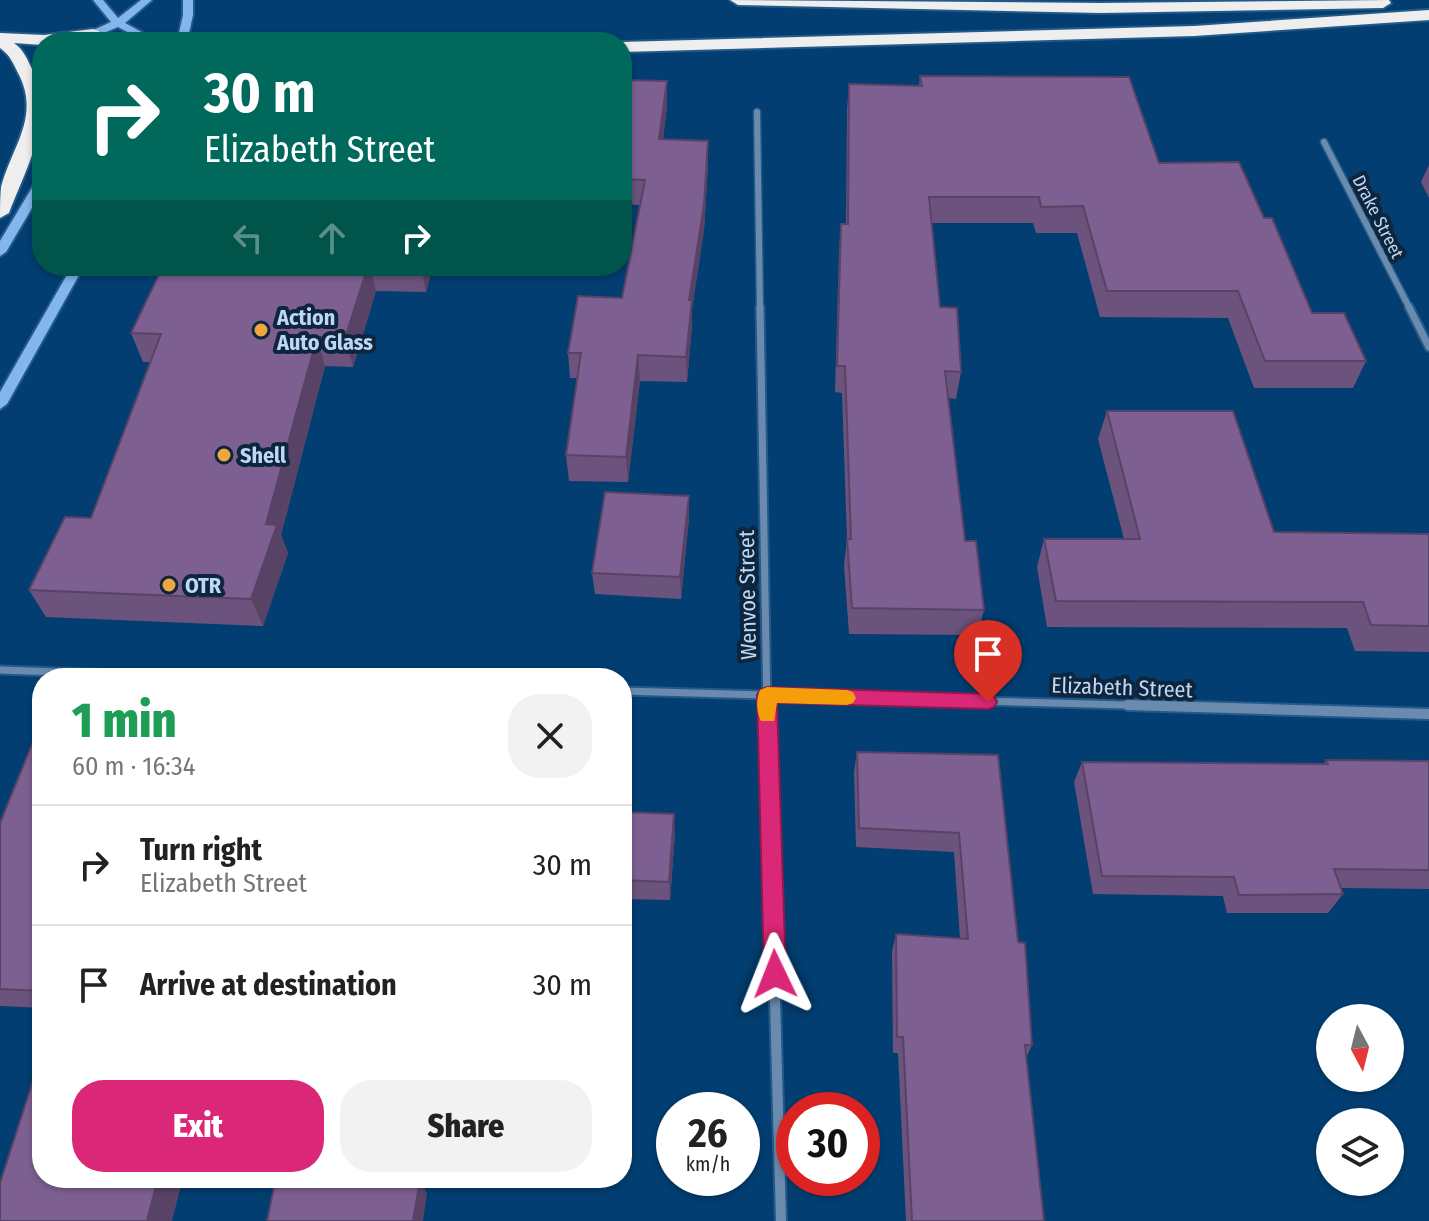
<!DOCTYPE html>
<html lang="en">
<head>
<meta charset="utf-8">
<style>
	body { margin:0; font-family:"Fira Sans Condensed",sans-serif; background:#f2f2f2; color:#222; height:100vh; display:flex; flex-direction:column; font-size:30px; white-space:nowrap }
	* { box-sizing:border-box; margin:0 }
	p { font-size:26px; color:#767676 }
	.icon { flex:none; width:44px; height:44px; fill:none; stroke:currentColor; stroke-width:2; stroke-linecap:round; stroke-linejoin:round }
	.map { position:relative; flex:1; overflow:hidden }
	.side { position:absolute; left:32px; top:668px; width:600px; height:520px; display:flex; flex-direction:column; background:#fff; border-radius:32px; box-shadow:0 2px 6px #0004 }
	.side>* { flex:none }
	.guide { position:absolute; left:32px; top:32px; width:600px; height:244px; border-radius:32px; box-shadow:0 2px 6px #0004; background:#00695c; color:#fff; overflow:hidden }
	.needle { width:52px; rotate:173deg }
	.tools { position:absolute; left:1316px; top:1004px; display:grid; gap:16px }
	.tools a { display:grid; place-items:center; width:88px; height:88px; border-radius:50%; background:#fff; box-shadow:0 2px 6px #0004; font-size:40px }
	.speed { position:absolute; left:656px; top:1092px; display:flex; gap:16px; font-size:40px; font-weight:700; text-align:center }
	.speed>* { display:grid; place-content:center; width:104px; height:104px; border-radius:50%; background:#fff; box-shadow:0 2px 6px #0004; line-height:1 }
	.speed small { font-size:20px; font-weight:400 }
	.speed .limit { border:12px solid #d22; background:#fff; color:#111 }
	.pin { position:absolute; display:grid; place-items:center; width:68px; height:68px; color:#fff; margin:-82px -34px; border-radius:50% 50% 50% 0; rotate:-45deg; box-shadow:0 0 8px #0007 }
	.pin .icon { rotate:45deg }
	.me { position:absolute; width:88px; margin:-44px; rotate:358deg; stroke-linejoin:round; filter:drop-shadow(0 0 6px #0008) }
	.turn { display:flex; align-items:center; gap:28px; height:168px; padding:0 40px; font-size:36px }
	.turn .icon { width:104px; height:104px; stroke-width:2.5 }
	.turn b { display:block; font-size:56px; line-height:68px }
	.lanes { display:flex; align-items:center; height:76px; padding:0 40px; background:#0003; justify-content:center; gap:40px; direction:ltr }
	.lanes .off { opacity:.35 }
	.round { display:grid; place-items:center; flex:none; width:84px; height:84px; border-radius:32px; background:#f2f2f2 }
	.overview { display:flex; align-items:center; justify-content:space-between; height:136px; padding:0 40px }
	h1 { font-size:48px; font-weight:800; line-height:60px; color:#1e9e55 }
	.cta { display:flex; gap:16px; margin-top:auto; padding:16px 40px }
	.cta a { flex:1; height:92px; border-radius:32px; background:#db2777; color:#fff; font-size:32px; font-weight:800; line-height:92px; text-align:center }
	.cta a+a { background:#f2f2f2; color:#222 }
	ul { padding:0; list-style:none }
	li { display:flex; align-items:center; gap:24px; height:120px; padding:0 40px; border-top:2px solid #e0e0e0 }
	li div { flex:1 }
	li b { display:block; font-size:30px }
	li em { font-style:normal }
	.map>svg:first-child { display:block }
	.lines { fill:none; stroke-linecap:round; stroke-linejoin:round }
	.street-far2-casing { stroke:#245a89; stroke-width:9 }
	.street-far1-casing { stroke:#245a89; stroke-width:11 }
	.street-casing { stroke:#245a89; stroke-width:14 }
	.secondary-casing { stroke:#245a89; stroke-width:4 }
	.highway-casing { stroke:#245a89; stroke-width:4 }
	.street-far2 { stroke:#6b8bae; stroke-width:6 }
	.street-far1 { stroke:#6b8bae; stroke-width:7 }
	.street { stroke:#6b8bae; stroke-width:10 }
	.secondary { fill:#83b6ed; fill-rule:evenodd }
	.highway { fill:#eee; fill-rule:evenodd }
	.wall { fill:#6c537d }
	.shaded-wall { fill:#584366 }
	.building { fill:#7d6091; stroke:#584366; stroke-width:2 }
	.route { fill:#db2777; stroke:#8e194d; stroke-width:2 }
	.slow { fill:#f59e0b }
	.poi-dot { fill:#f0a63f; stroke:#0f253c; stroke-width:3 }
	.labels { text-anchor:middle; stroke-width:8; stroke-linejoin:round; paint-order:stroke }
	.far-street-label { font-size:18px; fill:#bdd8f7; stroke:#0f253c }
	.poi-label { font-size:22px; font-weight:bold; fill:#bdd8f7; stroke:#0f253c; text-anchor:start }
	.street-label { font-size:22px; fill:#bdd8f7; stroke:#0f253c }
</style>
</head>
<body>
<div class="map">
<svg width="1429" height="1221" viewBox="0 0 1429 1221">
	<rect width="100%" height="100%" fill="#023e71"/>
	<g class="lines">
		<g class="street-far2-casing">
			<path id="street-far2" d="M757 112 760 309
				M1324 142 1410 309"/>
		</g>
		<g class="street-far1-casing">
			<path id="street-far1" d="M760 307 767 707
				M1409 307 1429 347
				M0 670 233 678
				M622 691 1198 707"/>
		</g>
		<g class="street-casing">
			<path id="street" d="M767 705 781 1221
				M1128 705 1429 714"/>
		</g>
		<g class="secondary-casing">
			<path id="secondary" d="M93 0H103L118 18 141 0H152L125 23 160 42H146L118 27 97 36H89V32L111 22Z
				M183 0H193V15L187 42H177L183 15Z
				M42 177V191L6 252 0 256V241L36 181Z
				M72 266H84L7 404 0 409V392Z"/>
		</g>
		<g class="highway-casing">
			<path id="highway" d="M730 0 1101 3 1389 0 1391 3 1383 8 1101 13 738 5Z
				M1429 10V20L1194 36 622 52V42L1194 26Z
				M93 29 99 31V37L42 42V45L14 43C24 50 27 59 32 69 57 115 26 168 9 213L0 218C0 208 0 197 1 187 12 146 41 116 18 73 13 63 10 55 0 48V33L44 35Z"/>
		</g>
		<use href="#street-far2" class="street-far2"/>
		<use href="#street-far1" class="street-far1"/>
		<use href="#street" class="street"/>
		<use href="#secondary" class="secondary"/>
		<use href="#highway" class="highway"/>
	</g>
	<path class="wall" d="M920 76 1159 163 1264 218 1312 313 1366 361 1353 388H1254L1228 318 1100 317 1077 233H1036L1033 223H932L940 307 961 372 956 399 948 398 965 541 984 610 977 635 849 634 844 565 847 539 842 393 835 392 839 251 841 224H846L847 110 849 84 919 86Z
		M622 80 667 81V106L663 139 708 141V166L704 230 692 309V326L687 382 640 381 628 482 569 481 566 455 578 378H570L568 353 622 298 640 205 622 204Z
		M1429 165V198L1421 182Z
		M213 266H433L426 292 376 291 353 367 325 366 281 535 288 553 263 626 46 617 29 590 91 518 151 362H143L131 333Z
		M1107 411 1274 532 1429 534V652L1355 651 1347 628 1047 627 1037 567 1044 539H1124L1098 439Z
		M689 518 681 599 595 594 592 573Z
		M42 732V1008L0 1006V823Z
		M857 752 998 755 1018 942 1032 1045 1026 1058 1044 1221H906L898 1053H893L892 952 896 934 960 939 954 852 856 847 854 772Z
		M1326 760 1429 761V889L1341 888 1343 894 1328 913H1227L1223 896 1093 894 1074 782 1082 762 1324 764Z
		M622 812 675 833 670 900 622 899Z"/>
	<path class="shaded-wall" d="M667 81V106L660 164 659 139Z
		M708 141V166L704 230 692 309V326L687 382 686 357 689 300Z
		M368 266H370L376 291 353 367 345 338Z
		M421 266H433L426 292Z
		M317 337 325 366 281 535 288 553 263 626 251 599 266 524Z
		M638 355 640 381 628 482 626 457Z
		M689 496V518L681 599 680 577Z
		M674 814 675 833 670 900 669 882Z
		M158 1178H183L172 1221H147Z
		M420 1180 427 1193 423 1221H413Z"/>
	<path class="building" d="M920 76 1129 77 1159 163 1239 162 1264 218H1272L1312 313H1344L1366 361H1265L1238 291H1107L1083 206 1041 207 1039 197H929L940 307 957 308 961 372 945 371 965 541H976L984 610 852 608 847 539H851L845 366H837L841 224H848L849 84 922 86Z
		M622 80 667 81 659 139 708 141 704 205 689 300H692L686 357 638 355 626 457 566 455 581 353H568L578 296 622 298 645 180 622 179Z
		M163 266 212 267 213 266H368L345 338 317 337 266 524 277 525 251 599 29 590 65 517 91 518 161 334 131 333Z
		M1107 411H1233L1274 532 1429 534V626L1371 625 1363 602 1056 601 1044 539H1140Z
		M605 492 689 496 680 577 592 573Z
		M37 732H42V991L0 989V823Z
		M857 752 998 755 1018 942 1025 943 1032 1045H1025L1044 1221H912L903 1037H897L896 934 968 939 959 833 859 828Z
		M1326 760 1429 761V870L1334 869 1343 894 1239 895 1234 877 1102 876 1082 762 1328 764Z
		M622 812 674 814 669 882 622 880Z
		M33 1081H42V1178H158L147 1221H0V1183Z
		M276 1178 420 1180 413 1221H267Z"/>
	<path class="route" d="M767 687 988 694 994 696 997 702 994 707 988 709 777 703 786 974 782 981 775 984 767 981 764 974 757 695 760 690Z"/>
	<path class="slow" d="M767 687 847 690 853 692 856 698 853 703 847 705 777 703 774 721H761C756 712 756 699 760 690Z"/>
	<g class="poi-dot">
		<circle cx="261" cy="330" r="8"/>
		<circle cx="224" cy="455" r="8"/>
		<circle cx="169" cy="585" r="8"/>
	</g>
	<g class="labels">
		<g class="far-street-label">
			<text transform="translate(1378 217) rotate(63)" y="6">Drake Street</text>
		</g>
		<g class="poi-label">
			<text x="277" y="325">Action<tspan x="277" dy="25">Auto Glass</tspan></text>
			<text x="240" y="463">Shell</text>
			<text x="185" y="593">OTR</text>
		</g>
		<g class="street-label">
			<text transform="translate(747 595) rotate(-91)" y="8">Wenvoe Street</text>
			<text transform="translate(1122 687) rotate(2)" y="8">Elizabeth Street</text>
		</g>
	</g>
</svg>
<div class="tools">
<a><svg class="needle" viewBox="-14 -14 28 28"><path d="M0-13l5 13h-10z" fill="#e53935"/><path d="M0 13l5-13h-10z" fill="#767676"/></svg></a>
<a><svg class="icon" aria-label="layers" viewBox="0 0 24 24"><path d="M12 4l9 5-9 5-9-5zM3 14l9 5 9-5"/></svg></a>
</div>
<div class="speed"><div>26<small>km/h</small></div><div class="limit">30</div></div>
<div class="pin" style="left:988px;top:702px;background:#d93025"><svg class="icon" aria-label="arrive" viewBox="0 0 24 24"><path d="M6 21V4h12l-3 4 3 4H6"/></svg></div>
<svg class="me" style="left:775px;top:974px" viewBox="-20 -20 40 40"><path d="M0-17L14 15 0 8-14 15z" fill="#db2777" stroke="#fff" stroke-width="4"/></svg>
<div class="guide">
<div class="turn"><svg class="icon" aria-label="right" viewBox="0 0 24 24"><path d="M7 20v-9h11M14 6l5 5-5 5"/></svg><div><b>30 m</b>Elizabeth Street</div></div>
<div class="lanes"><svg class="icon off" aria-label="left" viewBox="0 0 24 24"><path d="M17 20v-9H6M10 6l-5 5 5 5"/></svg><svg class="icon off" aria-label="ahead" viewBox="0 0 24 24"><path d="M12 20V5M6 11l6-6 6 6"/></svg><svg class="icon" aria-label="right" viewBox="0 0 24 24"><path d="M7 20v-9h11M14 6l5 5-5 5"/></svg></div>
</div>
<section class="side">
<div class="overview"><div><h1>1 min</h1><p>60 m · 16:34</p></div><a class="round"><svg class="icon" aria-label="close" viewBox="0 0 24 24"><path d="M6 6l12 12M18 6L6 18"/></svg></a></div>
<ul>
<li><svg class="icon" aria-label="right" viewBox="0 0 24 24"><path d="M7 20v-9h11M14 6l5 5-5 5"/></svg><div><b>Turn right</b><p>Elizabeth Street</p></div><em>30 m</em></li>
<li><svg class="icon" aria-label="arrive" viewBox="0 0 24 24"><path d="M6 21V4h12l-3 4 3 4H6"/></svg><div><b>Arrive at destination</b></div><em>30 m</em></li>
</ul>
<div class="cta"><a>Exit</a><a>Share</a></div>
</section>
</div>
</body>
</html>
